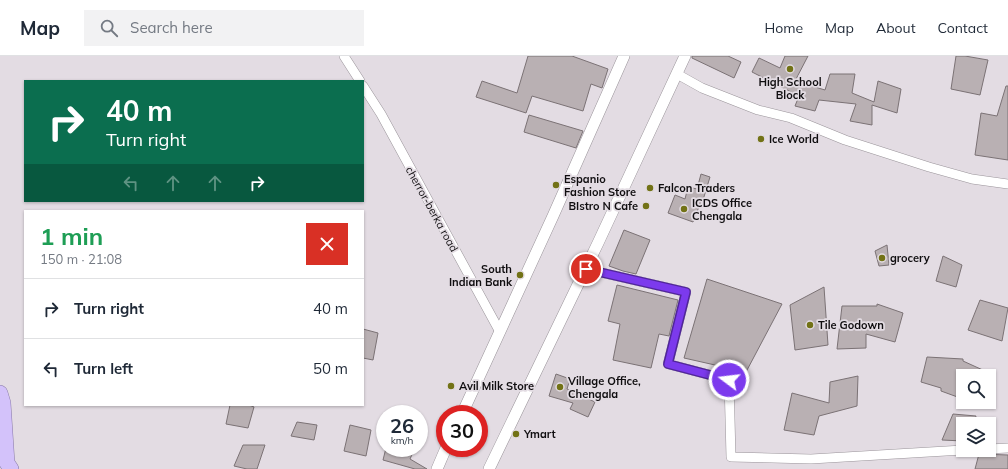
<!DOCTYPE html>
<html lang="en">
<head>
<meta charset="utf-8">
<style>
	body { margin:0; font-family:Mulish,sans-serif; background:#f2f2f3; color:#1f2937; height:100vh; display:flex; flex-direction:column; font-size:15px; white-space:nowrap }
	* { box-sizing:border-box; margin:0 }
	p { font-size:13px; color:#747a83 }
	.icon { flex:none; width:22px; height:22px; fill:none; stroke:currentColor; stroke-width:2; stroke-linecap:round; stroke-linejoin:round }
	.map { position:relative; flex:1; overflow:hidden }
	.drawer { position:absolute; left:24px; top:154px; width:340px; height:196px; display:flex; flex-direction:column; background:#fff; border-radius:0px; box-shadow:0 1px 3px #0004 }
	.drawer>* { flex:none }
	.top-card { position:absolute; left:24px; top:24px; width:340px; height:122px; border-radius:0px; box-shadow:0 1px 3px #0004; background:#0b6e4f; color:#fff; overflow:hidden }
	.buttons { position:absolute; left:956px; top:313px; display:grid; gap:8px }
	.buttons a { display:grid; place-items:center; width:40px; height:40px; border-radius:0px; background:#fff; box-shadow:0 1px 3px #0004; font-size:20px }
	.speed { position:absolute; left:376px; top:349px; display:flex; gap:8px; font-size:20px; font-weight:700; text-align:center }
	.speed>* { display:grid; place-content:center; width:52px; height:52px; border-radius:50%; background:#fff; box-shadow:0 1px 3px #0004; line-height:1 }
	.speed small { font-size:10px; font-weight:400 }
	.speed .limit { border:6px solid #d22; background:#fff; color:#111 }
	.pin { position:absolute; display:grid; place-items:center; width:34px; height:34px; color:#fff; margin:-17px; border:2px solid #fff; border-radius:50%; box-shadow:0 1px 4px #0007 }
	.me { position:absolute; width:44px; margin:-22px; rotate:285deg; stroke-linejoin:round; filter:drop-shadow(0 0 3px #0008) }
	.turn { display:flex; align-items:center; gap:14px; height:84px; padding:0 16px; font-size:18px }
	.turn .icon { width:52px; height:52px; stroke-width:2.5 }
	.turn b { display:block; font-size:28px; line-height:34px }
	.lanes { display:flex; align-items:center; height:38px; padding:0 16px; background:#0003; justify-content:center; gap:20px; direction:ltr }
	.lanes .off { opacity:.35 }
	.round { display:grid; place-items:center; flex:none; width:42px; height:42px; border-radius:0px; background:#f2f2f3 }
	.head { display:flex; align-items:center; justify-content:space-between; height:68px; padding:0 16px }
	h1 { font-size:24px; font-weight:700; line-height:30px; color:#1e9e55 }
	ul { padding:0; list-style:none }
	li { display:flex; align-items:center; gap:12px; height:60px; padding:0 16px; border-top:1px solid #e0e1e3 }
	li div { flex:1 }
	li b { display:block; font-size:15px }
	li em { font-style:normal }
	header { display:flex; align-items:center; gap:24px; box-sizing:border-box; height:56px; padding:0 20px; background:#fff; border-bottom:1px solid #e0e1e3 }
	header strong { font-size:19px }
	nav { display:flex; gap:22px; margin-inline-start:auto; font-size:14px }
	.search { width:280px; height:36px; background:#f2f2f3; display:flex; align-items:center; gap:10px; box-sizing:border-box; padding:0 14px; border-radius:0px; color:#747a83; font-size:15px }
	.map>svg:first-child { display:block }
	.building { fill:#b9b0b3; stroke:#7b7275 }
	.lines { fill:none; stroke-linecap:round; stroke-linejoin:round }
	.minor-casing { stroke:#9a949a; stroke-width:10 }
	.tertiary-casing { stroke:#9a949a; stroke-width:12 }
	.trunk-casing { stroke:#8879a7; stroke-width:16 }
	.minor { stroke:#fff; stroke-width:9 }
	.tertiary { stroke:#fff; stroke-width:11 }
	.trunk { stroke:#d3c2fa; stroke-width:15 }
	.route-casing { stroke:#51269a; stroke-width:10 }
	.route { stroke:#7c3aed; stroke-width:7 }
	.poi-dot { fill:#727216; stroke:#e3dce3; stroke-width:1.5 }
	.labels { text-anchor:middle; stroke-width:3.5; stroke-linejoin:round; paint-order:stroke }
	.poi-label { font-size:11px; font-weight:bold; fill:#100e10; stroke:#e3dce3; text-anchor:start }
	.street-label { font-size:11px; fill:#100e10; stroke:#e3dce3 }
</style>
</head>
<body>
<header>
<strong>Map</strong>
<div class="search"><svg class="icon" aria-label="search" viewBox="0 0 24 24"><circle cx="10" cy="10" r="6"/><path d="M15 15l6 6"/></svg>Search here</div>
<nav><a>Home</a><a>Map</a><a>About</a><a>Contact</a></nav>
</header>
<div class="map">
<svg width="1008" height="413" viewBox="0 0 1008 413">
	<rect width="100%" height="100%" fill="#e3dce3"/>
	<path class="building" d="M528 0H572L608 13 602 32 591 28 583 55 532 40 526 57 476 41 482 25 517 37Z
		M692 0H728L741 6 734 22 692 2Z
		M785 0H808L795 25 825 34 830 18H855L852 37 874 46 878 25 901 33 897 57 872 49V69L850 65 856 48 819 44 815 55 795 50 799 40 752 16 759 2 780 12Z
		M956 0H965L988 4 980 39 951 33Z
		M1006 30H1008V104L975 99 981 57 997 60Z
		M529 59 583 75 576 92 524 76Z
		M701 118 710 121 703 144 702 143 693 166 668 157 675 139 685 143 688 131 697 133Z
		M624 174 650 184 636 218 623 215 609 210Z
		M887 189 889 209 879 210 875 195Z
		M943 200 962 209 956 231 936 225Z
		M707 223 782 248 746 316 684 302Z
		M617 229 678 244 669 280 659 278 651 312 613 304 620 268 608 265Z
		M824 231 828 289 795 294 790 249Z
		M980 244 1008 252 1002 285 968 274Z
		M877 248 903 257 895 286 866 278V292L837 293 842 250H877Z
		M363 273 378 277 373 304 363 302Z
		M927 301 963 303V305L996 320H963V343L941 335V332L921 326Z
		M556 318 570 323 567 333 595 346 588 361 570 353 573 347 549 340Z
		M858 320 857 350 819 360 814 379 784 374 792 337 829 347 830 326Z
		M230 349H249L254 351 248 372 226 368Z
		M953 358 976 360 974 368H963V385L942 384Z
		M297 366 317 369 314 384 291 380Z
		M350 369 371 374 366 400 344 395Z
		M243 389H265L257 413H247L234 410Z
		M386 392H415L410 403 427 413H415L383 404Z
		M979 398 1008 399V413H975Z"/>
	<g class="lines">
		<g class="minor-casing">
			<path id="minor" d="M344 0 360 25
				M677 18 702 32 758 54 791 62 845 84 929 111 972 123 1008 128
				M363 30 381 58 500 276
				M586 213 686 236 668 308 729 324 731 401 811 403 963 394
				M989 393 1008 392"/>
		</g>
		<g class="tertiary-casing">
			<path id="tertiary" d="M462 358 553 160 624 0
				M437 413 446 392
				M489 413 598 187 685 0"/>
		</g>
		<g class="trunk-casing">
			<path id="trunk" d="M0 337 3 347 7 407 11 413"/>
		</g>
		<use href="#minor" class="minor"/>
		<use href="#tertiary" class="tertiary"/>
		<use href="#trunk" class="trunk"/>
	</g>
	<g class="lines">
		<g class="route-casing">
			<path id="route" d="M586 213 686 236 668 308 729 324"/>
		</g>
		<use href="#route" class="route"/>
	</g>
	<g class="poi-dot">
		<circle cx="790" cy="13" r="4"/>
		<circle cx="761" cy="83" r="4"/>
		<circle cx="556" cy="129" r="4"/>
		<circle cx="650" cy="132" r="4"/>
		<circle cx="646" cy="150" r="4"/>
		<circle cx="684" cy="153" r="4"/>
		<circle cx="882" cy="202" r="4"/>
		<circle cx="520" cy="219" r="4"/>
		<circle cx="810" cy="269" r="4"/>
		<circle cx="451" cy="330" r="4"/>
		<circle cx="560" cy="331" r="4"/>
		<circle cx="516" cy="378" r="4"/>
	</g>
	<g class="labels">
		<g class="poi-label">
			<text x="790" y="30" text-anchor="middle">High School<tspan x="790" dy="13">Block</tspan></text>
			<text x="769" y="87">Ice World</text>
			<text x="564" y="127">Espanio<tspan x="564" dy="13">Fashion Store</tspan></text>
			<text x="658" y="136">Falcon Traders</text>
			<text x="692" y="151">ICDS Office<tspan x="692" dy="13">Chengala</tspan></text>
			<text x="638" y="154" text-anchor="end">BIstro N Cafe</text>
			<text x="890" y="206">grocery</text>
			<text x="512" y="217" text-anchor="end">South<tspan x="512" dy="13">Indian Bank</tspan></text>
			<text x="818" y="273">Tile Godown</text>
			<text x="568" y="329">Village Office,<tspan x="568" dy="13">Chengala</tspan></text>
			<text x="459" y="334">Avil Milk Store</text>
			<text x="524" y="382">Ymart</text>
		</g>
		<g class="street-label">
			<text transform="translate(432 153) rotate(61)" y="4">cherror-berka road</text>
		</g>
	</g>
</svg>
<div class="buttons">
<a><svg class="icon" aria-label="search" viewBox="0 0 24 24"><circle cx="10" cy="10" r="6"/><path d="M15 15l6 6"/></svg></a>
<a><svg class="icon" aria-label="layers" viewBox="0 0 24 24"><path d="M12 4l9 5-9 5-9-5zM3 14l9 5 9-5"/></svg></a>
</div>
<div class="speed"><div>26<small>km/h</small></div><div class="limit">30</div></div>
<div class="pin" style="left:586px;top:213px;background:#d93025"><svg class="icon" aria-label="arrive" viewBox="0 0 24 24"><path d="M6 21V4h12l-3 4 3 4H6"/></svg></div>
<svg class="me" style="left:729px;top:324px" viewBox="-20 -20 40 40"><circle r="17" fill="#7c3aed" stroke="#fff" stroke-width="3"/><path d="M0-11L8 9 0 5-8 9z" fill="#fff"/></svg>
<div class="top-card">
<div class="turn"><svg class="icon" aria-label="right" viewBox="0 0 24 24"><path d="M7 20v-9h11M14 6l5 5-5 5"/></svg><div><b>40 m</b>Turn right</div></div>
<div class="lanes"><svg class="icon off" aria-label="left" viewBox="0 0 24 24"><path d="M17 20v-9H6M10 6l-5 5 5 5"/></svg><svg class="icon off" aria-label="ahead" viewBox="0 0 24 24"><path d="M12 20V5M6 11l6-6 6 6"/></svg><svg class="icon off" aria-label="ahead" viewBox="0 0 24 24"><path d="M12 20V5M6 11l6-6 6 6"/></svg><svg class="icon" aria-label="right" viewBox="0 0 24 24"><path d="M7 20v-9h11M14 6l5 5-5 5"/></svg></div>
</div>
<section class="drawer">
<div class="head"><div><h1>1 min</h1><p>150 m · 21:08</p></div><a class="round" style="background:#d93025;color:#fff"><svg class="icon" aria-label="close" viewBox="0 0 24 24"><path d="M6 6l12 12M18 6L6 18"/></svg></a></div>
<ul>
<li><svg class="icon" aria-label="right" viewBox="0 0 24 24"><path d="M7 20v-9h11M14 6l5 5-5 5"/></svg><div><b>Turn right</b></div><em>40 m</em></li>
<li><svg class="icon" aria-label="left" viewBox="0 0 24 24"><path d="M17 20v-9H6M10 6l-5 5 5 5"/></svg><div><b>Turn left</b></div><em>50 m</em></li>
</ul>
</section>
</div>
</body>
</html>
